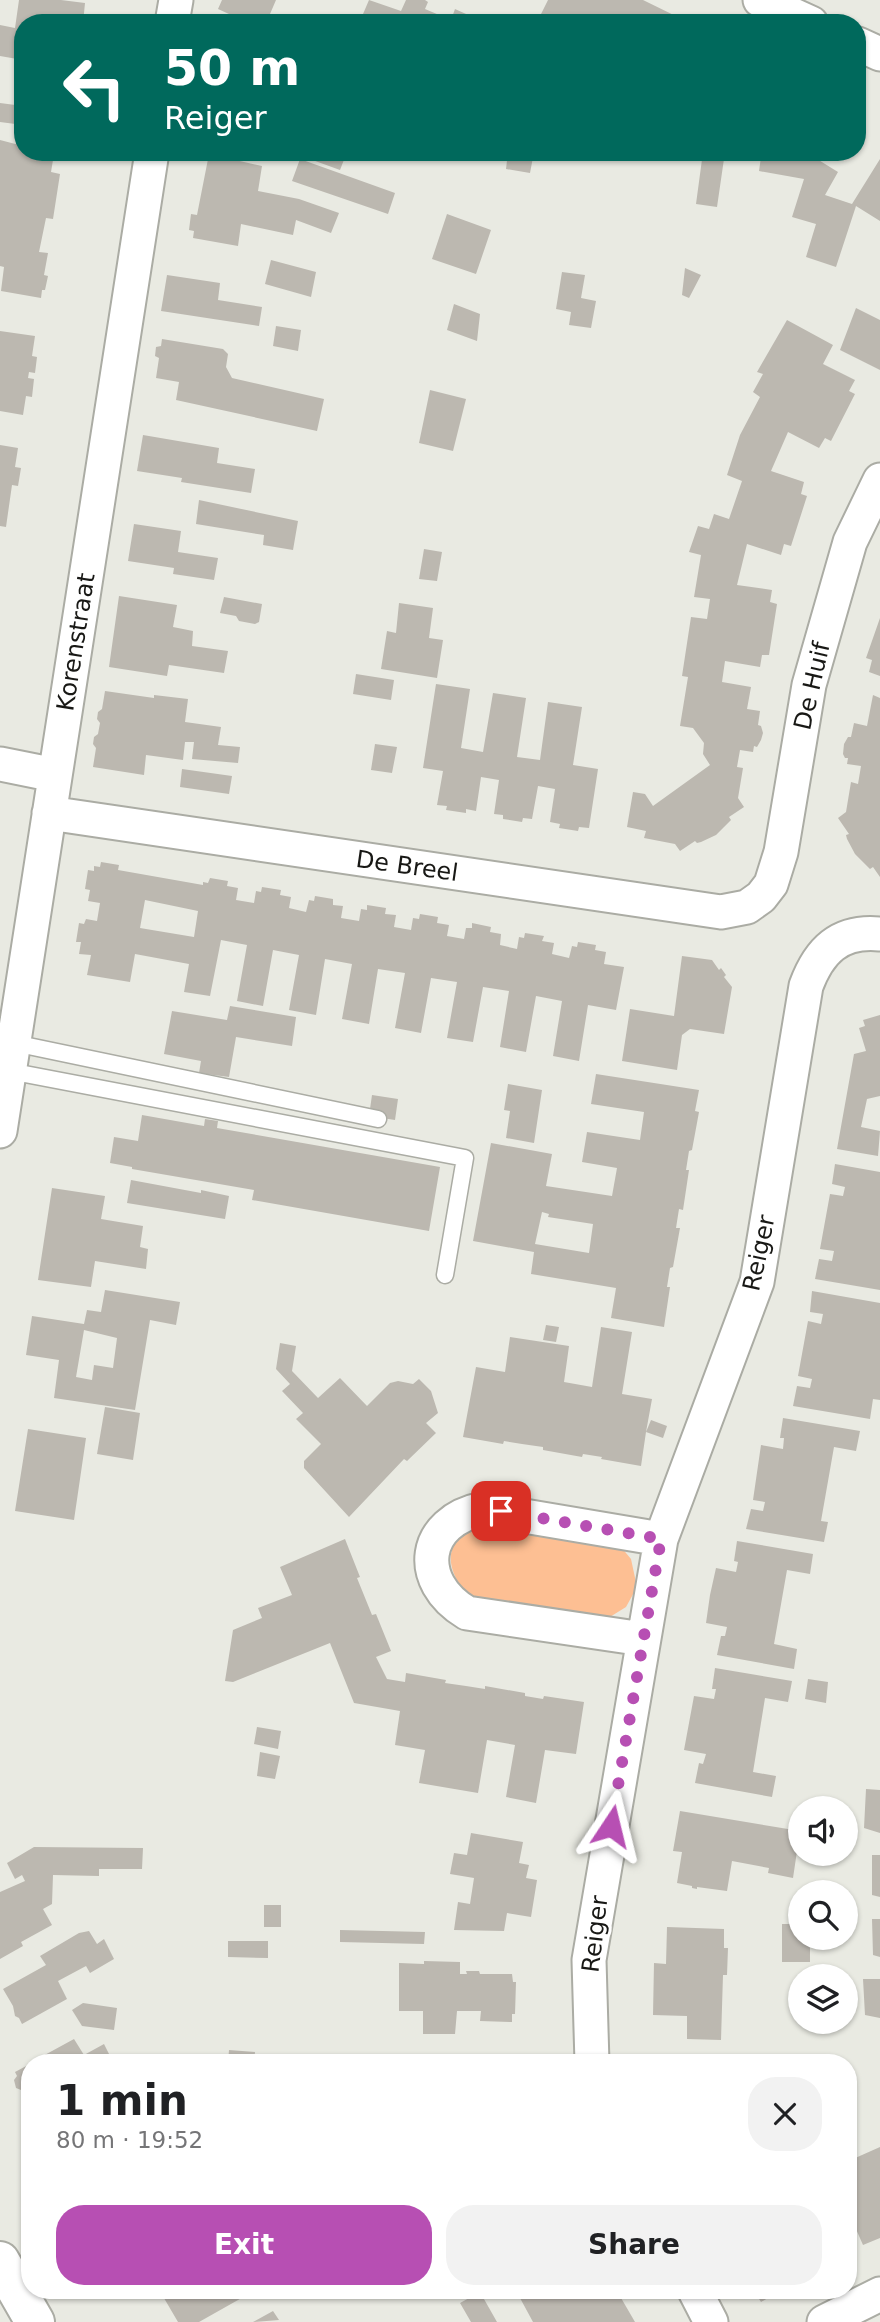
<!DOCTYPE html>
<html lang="en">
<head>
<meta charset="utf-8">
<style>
	body { margin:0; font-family:"DejaVu Sans",sans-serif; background:#f2f2f2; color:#202124; height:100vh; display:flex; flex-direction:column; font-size:26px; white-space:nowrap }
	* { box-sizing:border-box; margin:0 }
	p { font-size:23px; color:#757577 }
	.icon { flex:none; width:38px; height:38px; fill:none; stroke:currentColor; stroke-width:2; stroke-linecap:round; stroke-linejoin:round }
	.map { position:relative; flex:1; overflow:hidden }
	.side { position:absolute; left:21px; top:2054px; width:836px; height:245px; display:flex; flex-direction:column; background:#fff; border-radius:28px; box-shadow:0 2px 5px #0004 }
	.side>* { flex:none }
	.guide { position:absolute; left:14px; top:14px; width:852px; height:147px; border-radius:28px; box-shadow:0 2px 5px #0004; background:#00695c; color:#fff; overflow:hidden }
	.buttons { position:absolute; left:788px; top:1796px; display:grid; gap:14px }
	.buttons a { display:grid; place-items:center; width:70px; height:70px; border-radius:50%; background:#fff; box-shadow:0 2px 5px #0004; font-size:35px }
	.pin { position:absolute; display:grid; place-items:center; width:60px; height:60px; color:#fff; margin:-30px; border-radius:14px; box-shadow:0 4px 10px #0006 }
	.me { position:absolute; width:77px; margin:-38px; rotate:10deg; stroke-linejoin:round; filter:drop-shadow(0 0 5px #0008) }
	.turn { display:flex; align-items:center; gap:24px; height:147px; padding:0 35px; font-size:32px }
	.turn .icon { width:91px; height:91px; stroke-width:2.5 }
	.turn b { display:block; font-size:49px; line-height:60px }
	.round { display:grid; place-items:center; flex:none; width:74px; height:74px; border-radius:28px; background:#f2f2f2 }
	.overview { display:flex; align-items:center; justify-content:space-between; height:119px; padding:0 35px }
	h1 { font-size:42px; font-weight:800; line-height:52px }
	.cta { display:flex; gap:14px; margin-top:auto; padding:14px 35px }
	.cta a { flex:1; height:80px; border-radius:28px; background:#b74fb3; color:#fff; font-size:28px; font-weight:800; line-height:80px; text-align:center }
	.cta a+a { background:#f2f2f2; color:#202124 }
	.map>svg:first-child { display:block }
	.green { fill:#fdbf93 }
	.building { fill:#bcb8b0; fill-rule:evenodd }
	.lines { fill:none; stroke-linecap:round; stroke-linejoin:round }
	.lane-casing { stroke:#abaca4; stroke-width:19 }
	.street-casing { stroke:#abaca4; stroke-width:37 }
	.secondary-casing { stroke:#abaca4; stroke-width:42 }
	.lane { stroke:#fff; stroke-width:16 }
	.street { stroke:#fff; stroke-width:33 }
	.secondary { stroke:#fff; stroke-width:38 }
	.route { stroke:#b74fb3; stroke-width:12; stroke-dasharray:0 21.6 }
	.labels { text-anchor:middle; stroke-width:6; stroke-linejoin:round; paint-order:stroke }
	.street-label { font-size:24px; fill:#181815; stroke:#fff }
</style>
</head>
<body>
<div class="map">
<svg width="880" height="2322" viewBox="0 0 880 2322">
	<rect width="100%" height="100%" fill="#e9eae2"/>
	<path class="green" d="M491 1523 621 1547 631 1559 637 1587 626 1607 605 1620C580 1616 482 1607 467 1593 457 1584 449 1567 451 1554 456 1532 473 1528 491 1523Z"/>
	<path class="building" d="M19 0H61L85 3 83 23H23V60L0 56V25L15 28Z
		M222 0H276L270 14 290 23H238L240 19 218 9Z
		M369 0 401 11 406 0H425L428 2 425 9 451 20 455 9 486 23H384L363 14Z
		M548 0H643L690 23H549L551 18 541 14Z
		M0 103 23 106V125L0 122Z
		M0 140 23 146V152L54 154 51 172 60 174 53 219 46 218 39 252 48 253 44 275 48 276 45 290H42L41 298 1 291 4 267 0 266Z
		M309 152H347L340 170 307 158Z
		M508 152H534L530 173 506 169Z
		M624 152H659L657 160Z
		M703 152H725L717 207 696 204Z
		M753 152H814L812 154 817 159 838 172 825 195 852 204 880 159V221L856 206 836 267 806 257 816 224 792 217 804 179 759 171 761 157Z
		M209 154 262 166 258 191 299 199 339 213 331 233 296 220 293 235 241 224 238 246 193 238 194 231 189 230 191 214 197 215Z
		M300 159 395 193 388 214 292 181Z
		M447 214 491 230 476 274 432 259Z
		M271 260 316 272 311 297 265 284Z
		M685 268 701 275 689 298 682 295Z
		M562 272 585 275 581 298 596 301 591 328 569 325 571 312 556 309Z
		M167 275 220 283 218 300 262 307 259 326 161 311Z
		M454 304 480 314 477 341 447 330Z
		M856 308 880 320V370L840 350Z
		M787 320 833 345 823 364 855 380 849 391 855 394 831 441 825 438 819 448 788 432 771 471 804 482 801 494 807 496 791 546 784 544 781 555 747 544 737 585 772 590 770 602 777 604 769 655H762L760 667 725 661 722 682 751 687 747 709 760 711 758 725 761 726 763 733 761 740 757 747 754 746 753 752 740 750 737 767 743 768 738 798 744 807 729 817 731 820 716 835 701 842 697 843 695 841 680 851 675 844 644 838 646 831 627 827 633 792 645 794 653 806 710 765 703 754 704 743 693 728 680 726 688 677 682 676 691 617 707 619 710 599 694 597 701 555 689 552 698 526 709 529 714 514 729 519 742 481 727 475 740 435 760 397 753 392 763 374 757 372Z
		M276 326 301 330 298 351 273 346Z
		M0 331 35 336 32 356 37 357 35 373 29 372 28 378 34 379 32 397 26 396 23 415 0 411Z
		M162 339 223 349 228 354 226 367 232 378 324 399 317 431 176 400 179 382 156 378 159 358 155 356 156 347 161 346Z
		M430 390 466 399 453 451 419 443Z
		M143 435 219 448 217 463 255 469 251 493 181 482 182 478 137 471Z
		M0 445 18 448 15 467 21 468 18 486 12 485 6 527 0 526Z
		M199 500 298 521 293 550 263 545 264 535 196 524Z
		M134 524 181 531 178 552 218 558 214 580 173 574 174 568 128 561Z
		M424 549 442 552 437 581 419 579Z
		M119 596 177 605 173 627 193 631 192 646 228 651 224 673 169 665 167 676 109 667Z
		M224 597 262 604 259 622 255 624 239 621 236 616 220 613Z
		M399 603 433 608 429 638 443 640 437 678 381 669 387 631 396 633Z
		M880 618V676L869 672 872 660 866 658Z
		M356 674 394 680 391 700 353 694Z
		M436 684 470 689 461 748 483 752 493 693 526 698 517 757 540 760 548 702 582 707 573 765 598 769 589 828 579 827 578 831 559 828 560 824 550 822 555 789 538 786 532 819 523 818 522 822 503 819V815L494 814 499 780 481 777 476 811 466 809V813L446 810 447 806 437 805 443 771 423 768Z
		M105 691 154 698V695L188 699 185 722 221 727 218 745 240 747 238 763 192 759 194 742H185L183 760 146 755 144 775 93 767 96 748 93 744 94 737 98 734 100 723 97 719 98 712 102 709Z
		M873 695 880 698V877L873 867 870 869 855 854 847 839 846 835 849 834 838 818 846 812 851 782 858 784 861 766 847 764 848 758H845L843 754 844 744 848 737H851L854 723 867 726Z
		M375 744 397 747 392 773 371 770Z
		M182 769 232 776 229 794 180 787Z
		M101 862 119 865 118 870 203 885V882L208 883 210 878 228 881 227 886 238 888 236 900 254 903 256 891 261 892 262 887 281 890 280 895 291 897 289 908 306 912 309 900 314 901 315 896 333 899V905L343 906 341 918 359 921 361 909 367 910V905L386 908 385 914 396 915 394 927 411 930 413 918 419 919 420 914 438 917 437 923 449 925 447 936 464 939 466 928H472V923L491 927 490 932 501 934 500 945 517 949 519 937 524 938 525 933 544 936 542 941 554 943 552 954 569 958 572 946 577 947 578 942 596 945 595 950 606 952 604 964 624 967 616 1010 588 1005 579 1061 553 1056 562 1001 536 996 526 1052 500 1047 509 991 483 987 473 1042 447 1038 457 982 431 978 421 1033 395 1028 405 973 378 969 369 1024 342 1019 352 964 325 959 316 1015 289 1010 299 955 273 950 263 1006 237 1001 247 945 221 940 210 996 184 992 189 964 135 954 130 982 87 975 91 955 79 954 81 942H76L79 923 84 924 86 919 97 921 100 903 88 901 90 890 85 889 88 870 94 871V866L100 867ZM145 900 198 911 194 937 140 928Z
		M682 956 712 960 719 970 721 968 726 975 724 977 732 987 724 1034 690 1029 682 1035 677 1070 622 1061 630 1009 674 1016Z
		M230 1006 296 1017 292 1046 236 1037 229 1077 199 1073 201 1061 164 1054 172 1011 227 1020Z
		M880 1015V1096L867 1099 861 1127 880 1131 878 1156 837 1149 854 1054 866 1051 859 1028 865 1026 863 1020Z
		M596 1074 699 1090 695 1111 699 1112 692 1150 689 1151 686 1170H689L683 1210 679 1209 676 1228H680L673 1267 670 1268 667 1287H670L664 1327 611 1318 616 1288 531 1274 534 1252 473 1241 491 1143 552 1154 546 1186 612 1196 617 1168 582 1162 587 1132 640 1140 644 1112 591 1104ZM542 1212 549 1214 548 1217 593 1224 589 1253 535 1244Z
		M508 1084 542 1090 534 1143 506 1138 510 1111 504 1110Z
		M372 1095 398 1099 395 1120 369 1116Z
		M142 1115 204 1126 205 1119 218 1121 217 1128 440 1167 429 1231 252 1200 254 1190 132 1169V1167L110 1163 114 1137 138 1141Z
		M835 1164 880 1172V1290L815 1279 819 1259 832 1261 834 1251 820 1249 830 1194 843 1196 845 1187 832 1184Z
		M131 1180 201 1193V1190L229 1196 225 1219 127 1203Z
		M52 1188 105 1196 101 1219 143 1226 140 1247 148 1249 146 1269 95 1261 91 1287 38 1280Z
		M105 1290 180 1302 176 1325 150 1320 135 1410 54 1398 59 1360 26 1355 32 1316 84 1324 87 1310 101 1312ZM84 1330 117 1338 113 1368 94 1365 92 1380 76 1377Z
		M812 1291 880 1303V1400L873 1399 870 1419 793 1406 797 1386 810 1388 812 1379 798 1376 808 1321 821 1324 823 1314 810 1312Z
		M546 1325 559 1327 556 1342 543 1340Z
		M601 1327 632 1332 622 1394 652 1399 646 1432 651 1420 667 1426 663 1438 646 1432 641 1466 601 1459 602 1457 583 1454 582 1457 543 1450V1447L522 1444 504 1441 503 1444 463 1437 476 1367 505 1372 510 1337 569 1346 564 1382 592 1387Z
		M280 1343 296 1346 292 1371 318 1398 340 1378 367 1406 390 1383 398 1381 413 1384 419 1379 431 1391 438 1413 426 1423 436 1433 407 1461 404 1459 349 1517 304 1468V1461L321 1444 296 1419 303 1413 282 1391 290 1384 276 1369Z
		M105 1407 140 1413 133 1460 97 1454Z
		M783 1418 860 1431 856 1451 834 1447 821 1521 828 1522 824 1542 746 1529 751 1509 763 1511 765 1502 753 1500 761 1445 783 1449 784 1438H780Z
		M28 1429 86 1438 74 1520 15 1511Z
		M345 1539 360 1577 357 1578 372 1615 376 1614 391 1651 376 1657 387 1679 405 1682 406 1673 446 1680 445 1683 466 1686 485 1689V1686L525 1693V1696L543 1699 544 1696 584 1702 576 1754 545 1750 536 1803 506 1797 515 1745 487 1740 478 1793 419 1783 425 1750 395 1745 400 1711 354 1703 330 1643 233 1682 225 1681 233 1630 262 1618 258 1608 292 1595 280 1567Z
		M737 1541 813 1554 810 1574 787 1570 774 1644 797 1649 794 1669 717 1655 721 1636H725L727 1627 706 1623 710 1595 716 1568 736 1572 738 1562 734 1561Z
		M715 1668 792 1681 788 1702 765 1698 753 1772 776 1776 772 1797 695 1783 699 1763 703 1764 706 1754 684 1750 694 1696 714 1699 716 1689H712Z
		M808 1679 828 1682 826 1703 805 1699Z
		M257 1727 281 1731 278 1749 254 1744Z
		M260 1752 280 1756 275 1779 257 1776Z
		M866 1789 880 1790V1833L864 1828Z
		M680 1811 800 1831 793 1878 768 1873 769 1868 732 1861 727 1891 697 1887V1889L692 1888V1886L677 1883 682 1852 673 1851Z
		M471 1833 523 1842 519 1863 529 1865 526 1878 537 1880 531 1917 507 1913 504 1931 454 1930 458 1902 470 1904 474 1878 450 1874 454 1853 467 1855Z
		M34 1847 143 1848 142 1869H99V1876L53 1875 52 1904 43 1909 52 1925 21 1942 23 1946 0 1959V1892L25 1881 22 1875 15 1879 7 1863Z
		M872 1855H880V1897L872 1895Z
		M264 1905H281V1927H264Z
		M872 1919H880V1957L873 1955Z
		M782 1924H800V1937H810V1962H782Z
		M667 1927 724 1929V1948H728L727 1975H723L721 2040 687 2039V2016L653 2015 654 1963 666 1964Z
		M340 1930 425 1932 424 1944 340 1942Z
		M89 1931 97 1944 104 1939 114 1959 90 1973 86 1966 58 1981 67 1999 22 2024 19 2018 15 2016 13 2006 3 1989 46 1965 40 1956 79 1933Z
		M228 1941H268V1958L228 1957Z
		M424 1961 460 1962V1974H467L466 1971H479L480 1974H512L513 1982H516L515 2014H512V2022L480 2021 481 2011H457L455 2034H423V2011H399V1963L424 1964Z
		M863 1979H880V2018L865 2015Z
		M83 2003 117 2008 114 2030 82 2026 72 2010Z
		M74 2039 84 2055 104 2044 112 2060 122 2063H30Z
		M229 2050 255 2052 254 2063H228Z
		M741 2055 743 2063H714V2062Z
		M30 2064V2099L26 2092 16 2088 14 2080 17 2076 15 2072Z
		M880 2147V2238L863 2245 849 2213V2182L855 2179 850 2167 853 2159Z
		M165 2291H254L199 2322H178L161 2293Z
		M532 2291H617L635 2322H533L520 2298Z
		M754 2291H780L761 2302Z
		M480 2292 497 2322H471L460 2303Z
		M273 2311 279 2320 253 2322Z"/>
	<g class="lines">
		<g class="lane-casing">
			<path id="lane" d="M14 1043 378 1119
				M9 1071 465 1158 445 1275"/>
		</g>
		<g class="street-casing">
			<path id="street" d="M760 0 811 23
				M172 23 176 0
				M858 44 880 54
				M0 764 55 775
				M49 813 721 912 747 907 761 897 771 884 781 852 809 685 850 542 880 480
				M0 1131 152 152
				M643 1639 467 1613C414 1581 422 1521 483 1509L661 1539
				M592 2063 589 1960 661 1539 757 1282 806 986C819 951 839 930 880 934
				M695 2291 711 2322
				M824 2322 880 2294"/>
		</g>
		<g class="secondary-casing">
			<path id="secondary" d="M0 2261 35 2322"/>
		</g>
		<use href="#lane" class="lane"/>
		<use href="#street" class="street"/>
		<use href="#secondary" class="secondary"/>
	</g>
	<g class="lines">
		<path class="route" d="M501 1511 661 1539 611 1826"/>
	</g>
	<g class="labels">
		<g class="street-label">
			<text transform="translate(76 642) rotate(-81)" y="8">Korenstraat</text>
			<text transform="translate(812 686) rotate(-77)" y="8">De Huif</text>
			<text transform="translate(407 866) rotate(8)" y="8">De Breel</text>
			<text transform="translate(759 1253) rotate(-78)" y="8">Reiger</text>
			<text transform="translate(595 1934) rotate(-83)" y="8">Reiger</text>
		</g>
	</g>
</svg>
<div class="buttons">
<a><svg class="icon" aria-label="sound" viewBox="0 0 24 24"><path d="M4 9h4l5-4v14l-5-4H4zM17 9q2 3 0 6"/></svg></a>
<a><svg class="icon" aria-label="search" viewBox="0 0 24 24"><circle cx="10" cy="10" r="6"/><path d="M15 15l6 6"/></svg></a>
<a><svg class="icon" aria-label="layers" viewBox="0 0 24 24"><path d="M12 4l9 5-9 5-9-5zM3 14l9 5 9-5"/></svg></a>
</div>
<div class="pin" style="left:501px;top:1511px;background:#d93025"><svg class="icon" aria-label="arrive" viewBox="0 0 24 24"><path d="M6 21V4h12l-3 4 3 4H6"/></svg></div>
<svg class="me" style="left:611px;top:1826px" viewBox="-20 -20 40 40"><path d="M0-17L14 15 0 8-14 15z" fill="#b74fb3" stroke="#fff" stroke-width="4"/></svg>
<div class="guide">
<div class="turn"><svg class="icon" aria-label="left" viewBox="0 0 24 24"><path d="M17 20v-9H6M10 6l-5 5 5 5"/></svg><div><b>50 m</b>Reiger</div></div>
</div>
<section class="side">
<div class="overview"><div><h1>1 min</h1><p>80 m · 19:52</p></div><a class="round"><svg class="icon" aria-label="close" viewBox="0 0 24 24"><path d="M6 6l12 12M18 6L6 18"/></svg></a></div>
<div class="cta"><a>Exit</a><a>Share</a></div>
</section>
</div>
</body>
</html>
